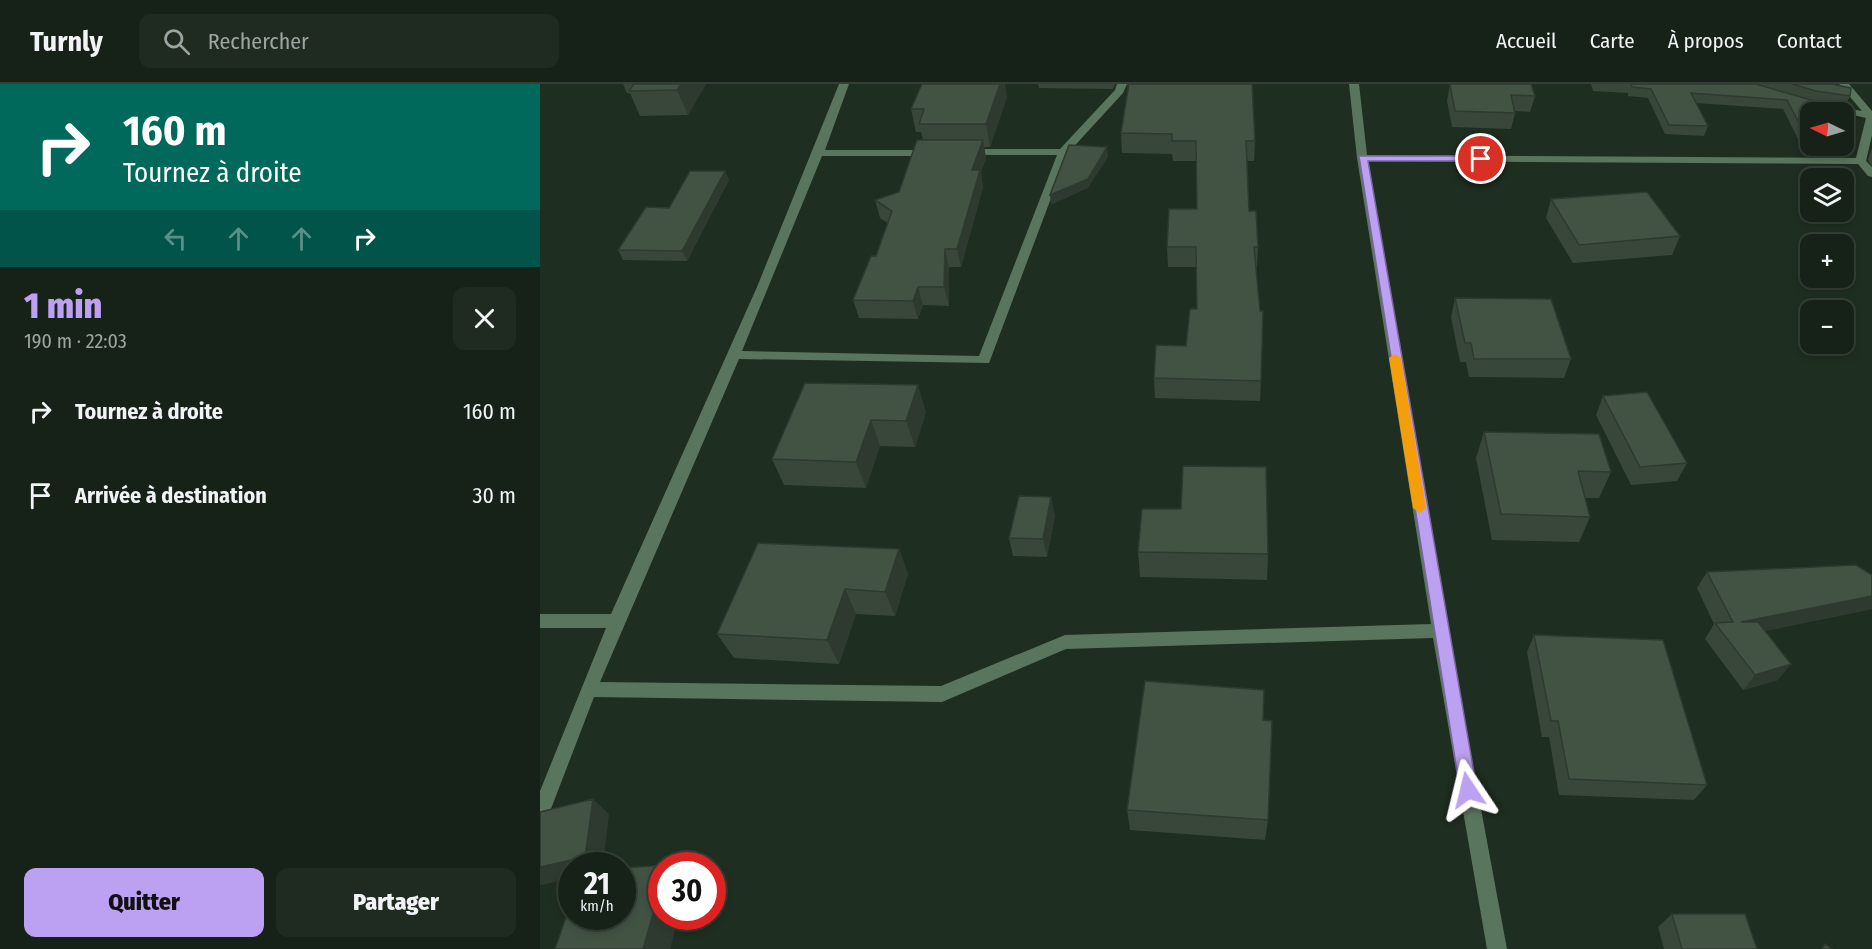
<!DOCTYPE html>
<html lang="fr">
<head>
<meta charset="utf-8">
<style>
	body { margin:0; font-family:"Fira Sans Condensed",sans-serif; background:#1f2a21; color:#f1f3f6; height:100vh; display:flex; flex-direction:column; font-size:22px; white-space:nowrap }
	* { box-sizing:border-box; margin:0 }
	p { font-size:20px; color:#9ea4a2 }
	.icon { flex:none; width:33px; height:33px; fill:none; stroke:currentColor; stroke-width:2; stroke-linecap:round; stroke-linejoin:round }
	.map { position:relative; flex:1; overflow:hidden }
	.drawer { display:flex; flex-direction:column; background:#162218; width:540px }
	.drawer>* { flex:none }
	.top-card { background:#00695c; color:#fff; overflow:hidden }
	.needle { width:39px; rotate:275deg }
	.tools { position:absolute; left:1260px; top:18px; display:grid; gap:12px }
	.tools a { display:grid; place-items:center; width:54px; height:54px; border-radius:12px; background:#162218; box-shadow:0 3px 9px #0003,0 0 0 2px #353f37; font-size:30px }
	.speed { position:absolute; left:18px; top:768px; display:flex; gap:12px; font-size:30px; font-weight:700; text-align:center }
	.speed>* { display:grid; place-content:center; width:78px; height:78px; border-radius:50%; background:#162218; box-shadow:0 3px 9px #0003,0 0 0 2px #353f37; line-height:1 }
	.speed small { font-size:15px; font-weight:400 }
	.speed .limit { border:9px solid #d22; background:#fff; color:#111 }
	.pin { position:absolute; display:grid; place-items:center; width:51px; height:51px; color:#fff; margin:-26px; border:3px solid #fff; border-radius:50%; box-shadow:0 2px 6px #0007 }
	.me { position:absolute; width:66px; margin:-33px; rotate:350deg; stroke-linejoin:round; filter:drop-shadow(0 0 4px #0008) }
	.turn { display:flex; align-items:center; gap:21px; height:126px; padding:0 24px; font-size:27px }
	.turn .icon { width:78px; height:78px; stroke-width:2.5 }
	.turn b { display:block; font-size:42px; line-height:51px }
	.lanes { display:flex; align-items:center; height:57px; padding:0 24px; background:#0003; justify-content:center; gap:30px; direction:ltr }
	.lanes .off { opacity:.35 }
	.round { display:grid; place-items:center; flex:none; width:63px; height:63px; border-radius:12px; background:#1f2a21 }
	.summary { display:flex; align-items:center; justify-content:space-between; height:102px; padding:0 24px }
	h1 { font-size:36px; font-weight:800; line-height:45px; color:#bca0f2 }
	.cta { display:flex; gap:12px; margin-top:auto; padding:12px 24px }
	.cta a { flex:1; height:69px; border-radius:12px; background:#bca0f2; color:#111; font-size:24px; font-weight:800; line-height:69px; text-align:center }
	.cta a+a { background:#1f2a21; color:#f1f3f6 }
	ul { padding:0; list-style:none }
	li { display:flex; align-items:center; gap:18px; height:84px; padding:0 24px }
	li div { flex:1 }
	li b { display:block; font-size:22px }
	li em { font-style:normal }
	header { display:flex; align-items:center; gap:36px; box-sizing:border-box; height:84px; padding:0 30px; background:#162218; border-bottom:2px solid #353f37 }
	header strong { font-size:28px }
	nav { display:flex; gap:33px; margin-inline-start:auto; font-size:21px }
	.search { width:420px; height:54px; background:#1f2a21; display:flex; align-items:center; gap:15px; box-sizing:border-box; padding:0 21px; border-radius:12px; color:#9ea4a2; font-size:22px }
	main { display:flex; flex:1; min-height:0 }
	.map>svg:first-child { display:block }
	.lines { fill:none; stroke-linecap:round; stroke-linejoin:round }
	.minor { fill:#5a755d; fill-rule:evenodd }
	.wall { fill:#39473a; fill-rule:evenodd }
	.shaded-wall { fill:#2e3a30 }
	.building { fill:#425344; stroke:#2e3a30; stroke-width:1.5 }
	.route { fill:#bca0f2; stroke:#7a689d; stroke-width:1.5 }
	.slow { fill:#f59e0b }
</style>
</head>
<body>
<header>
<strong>Turnly</strong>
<div class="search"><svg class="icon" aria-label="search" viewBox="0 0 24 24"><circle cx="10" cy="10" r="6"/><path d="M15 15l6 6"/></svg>Rechercher</div>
<nav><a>Accueil</a><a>Carte</a><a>À propos</a><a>Contact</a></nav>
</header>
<main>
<section class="drawer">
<div class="top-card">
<div class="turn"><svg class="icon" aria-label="right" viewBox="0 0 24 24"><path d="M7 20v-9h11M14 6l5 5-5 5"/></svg><div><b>160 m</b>Tournez à droite</div></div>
<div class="lanes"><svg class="icon off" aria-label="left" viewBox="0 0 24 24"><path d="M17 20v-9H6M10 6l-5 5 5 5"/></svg><svg class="icon off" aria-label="ahead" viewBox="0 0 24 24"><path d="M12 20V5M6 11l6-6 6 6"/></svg><svg class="icon off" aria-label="ahead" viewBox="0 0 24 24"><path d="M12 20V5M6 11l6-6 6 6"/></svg><svg class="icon" aria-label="right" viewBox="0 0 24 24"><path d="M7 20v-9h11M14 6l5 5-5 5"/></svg></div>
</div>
<div class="summary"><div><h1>1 min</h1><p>190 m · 22:03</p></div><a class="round"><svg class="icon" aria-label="close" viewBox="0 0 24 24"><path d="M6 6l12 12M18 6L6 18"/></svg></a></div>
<ul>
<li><svg class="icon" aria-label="right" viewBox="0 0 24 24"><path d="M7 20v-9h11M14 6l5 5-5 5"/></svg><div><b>Tournez à droite</b></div><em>160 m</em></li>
<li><svg class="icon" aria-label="arrive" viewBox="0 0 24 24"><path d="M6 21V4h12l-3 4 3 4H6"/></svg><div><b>Arrivée à destination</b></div><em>30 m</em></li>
</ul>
<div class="cta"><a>Quitter</a><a>Partager</a></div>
</section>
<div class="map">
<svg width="1332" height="865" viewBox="0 0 1332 865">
	<rect width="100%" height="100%" fill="#1e2e20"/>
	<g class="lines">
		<path class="minor" d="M299 0H309L285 66H393L398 69 393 72H282L202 267 439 272 517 71H426L421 68 426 65H520L575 6 577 0H587L583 9 528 69 449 279 199 275 60 598 401 602 525 551 891 540 817 74 809 0H819L827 71 1316 74 1326 34 1285 24 1290 21 1322 27 1299 0H1309L1332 27V51L1326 77 1332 83V93L1328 92 1318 80 828 77 908 547 967 865H947L893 554 526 565 402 618 54 613 9 730 7 736 0 739V707L66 544H0V530H71L217 203Z"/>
	</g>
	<path class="wall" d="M83 0H166L148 31 100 32 90 9H87Z
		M498 0H575L573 5 499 4Z
		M587 0H712L715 57 714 77H707L709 127 718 163 717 183H716L721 297 720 317 615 314 614 294 646 262 657 225 656 183H628L627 163 657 125V77H633L632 70 582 69 581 49 588 5Z
		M910 0H991L995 12 990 28 975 27V29L971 45 912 43 907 17Z
		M1051 0H1292L1310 12 1305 22 1308 57 1303 66 1262 63 1243 25 1156 19 1168 42 1164 52 1125 50 1108 14 1088 12V9L1053 7ZM1270 28H1304V62H1270Z
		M467 13 450 63H444L446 74 441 88 443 103 421 183H409V222L383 221 378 235 319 234 313 216 336 172 348 139 340 134 335 116 359 108 383 56 381 48H376L371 25Z
		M1332 64V82L1328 76Z
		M189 96 147 177 83 176 78 166 129 124Z
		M1011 115 1140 152 1132 171 1033 179 1006 134Z
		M915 214 1031 275 1024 294 929 293 926 278H920L911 233Z
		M265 299 386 328 375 363 340 362 326 404 244 401 232 375Z
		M1063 312 1147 379 1137 397 1091 401 1056 331Z
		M944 348 1071 388 1059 414H1045L1050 433 1039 458 952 456 936 374Z
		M515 431 507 473 473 472 469 454Z
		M359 465 368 490 355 532 316 530 299 580 194 574 177 550Z
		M598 468 728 470 727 496 600 493Z
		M1167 488 1332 491V525L1225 547 1238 596 1203 606 1165 555 1174 540 1157 504Z
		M994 551 1167 701 1154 716 1019 711 1009 653H1002L987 568Z
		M723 636 728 736 725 756 590 746 587 726Z
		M1132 830 1217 865H1124L1118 843Z"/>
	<path class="shaded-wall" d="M141 0H166L148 31 137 6Z
		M460 0H465L467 13 450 63 446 40Z
		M443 56 446 74 441 88 443 103 421 183 417 165 432 86Z
		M567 63 568 73 548 104 511 121 510 111Z
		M185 87 189 96 147 177 142 167Z
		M405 165 409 183V222L404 203Z
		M378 203 383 221 378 235 373 217Z
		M378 301 386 328 375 363 366 337Z
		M331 336 340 362 326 404 316 378Z
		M511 413 515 431 507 473 503 455Z
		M359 465 368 490 355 532 345 508Z
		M305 505 316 530 299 580 287 556Z
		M1332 512V525L1190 554 1201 538Z
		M1251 580 1238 596 1203 606 1215 591Z
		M53 715 69 730 63 782H32V794L2 801 0 800V783Z
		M122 799V832H139L130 865H103Z"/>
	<path class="building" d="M94 0H141L137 6 89 7Z
		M382 0H460L446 40H379L384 25H371Z
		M589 0H712L715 57H706L709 127H716L718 163H714L720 227H723L721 297 614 294 616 261 646 262 650 225H657L656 163H627L629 125H657L656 57H632V50L581 49Z
		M912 0H991L995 12 971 11 975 29 915 27 910 1Z
		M1091 0H1216L1271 16 1310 23 1308 57 1304 56V28H1270V54H1267L1247 16 1151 9 1168 42 1129 41 1111 5 1092 3Z
		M1252 0H1292L1311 4 1310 12 1276 7Z
		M377 56H443L432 86H440L417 165H405L404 203H378L373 217 313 216 331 172H336L352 127 335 116 359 108Z
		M529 61 567 63 548 95 510 111Z
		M150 87H185L142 167 78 166 106 123 129 124Z
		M1107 108 1140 152 1039 161 1011 115Z
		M915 214 1011 215 1031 275H934L931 259H925Z
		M265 299 378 301 366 337 331 336 316 378 232 375Z
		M1107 308 1147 379 1100 383 1063 312Z
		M944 348 1059 350 1071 388 1038 387 1050 433 961 430Z
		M643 382 726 383 728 470 598 468 602 425H641Z
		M479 412 511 413 503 455 469 454Z
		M218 459 359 465 345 508 305 505 287 556 177 550Z
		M1316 481 1332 491V512L1201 538H1218L1251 580 1215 591 1175 539 1193 538 1167 488Z
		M994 551 1123 556 1167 701 1029 695 1018 637H1011Z
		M605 597 724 606 723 636 732 637 728 736 587 726Z
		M53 715 45 773 0 783V728Z
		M127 781 122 782V799L103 865H15L32 816V832H82V784Z
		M1132 830H1205L1217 865H1142Z
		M1285 860 1292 865H1282Z"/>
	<path class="route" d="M819 72H941L946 75 941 77H828L937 706 934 712 928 714 922 712 920 706Z"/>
	<path class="slow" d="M855 270 861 274 886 424 880 429 873 424 849 274Z"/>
</svg>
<div class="tools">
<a><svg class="needle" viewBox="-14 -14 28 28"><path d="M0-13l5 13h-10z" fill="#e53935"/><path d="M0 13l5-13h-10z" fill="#9ea4a2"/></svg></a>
<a><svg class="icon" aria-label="layers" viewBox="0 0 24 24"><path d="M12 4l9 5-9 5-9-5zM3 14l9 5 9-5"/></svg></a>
<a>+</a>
<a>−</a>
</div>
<div class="speed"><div>21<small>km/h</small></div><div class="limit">30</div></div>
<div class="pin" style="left:941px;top:75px;background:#d93025"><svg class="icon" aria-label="arrive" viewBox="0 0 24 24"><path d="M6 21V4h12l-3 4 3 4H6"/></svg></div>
<svg class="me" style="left:928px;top:706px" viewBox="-20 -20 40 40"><path d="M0-17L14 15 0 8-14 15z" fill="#bca0f2" stroke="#fff" stroke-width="4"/></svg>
</div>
</main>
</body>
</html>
